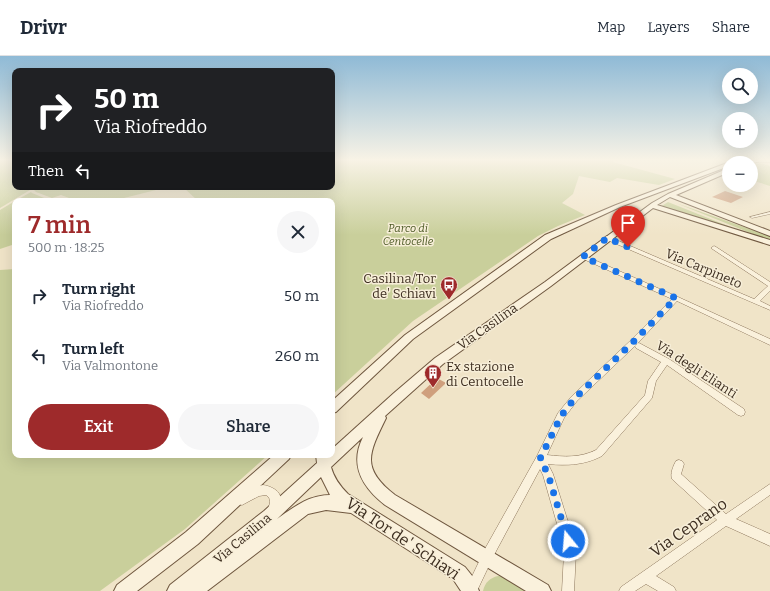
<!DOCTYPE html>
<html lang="en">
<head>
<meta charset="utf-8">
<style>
	body { margin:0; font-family:Bitter,serif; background:#f6f6f7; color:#1f2937; height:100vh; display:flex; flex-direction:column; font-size:15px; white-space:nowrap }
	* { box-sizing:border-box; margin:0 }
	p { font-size:13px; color:#747a83 }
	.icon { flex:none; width:22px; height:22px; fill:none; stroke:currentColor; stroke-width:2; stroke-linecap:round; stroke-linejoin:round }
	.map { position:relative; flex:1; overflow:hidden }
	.panel { position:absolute; left:12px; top:142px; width:323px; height:260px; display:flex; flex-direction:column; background:#fff; border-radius:8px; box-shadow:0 4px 16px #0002 }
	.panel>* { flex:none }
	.hud { position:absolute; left:12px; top:12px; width:323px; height:122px; border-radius:8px; box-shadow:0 4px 16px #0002; background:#202124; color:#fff; overflow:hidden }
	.tools { position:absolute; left:722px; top:12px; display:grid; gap:8px }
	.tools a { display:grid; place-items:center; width:36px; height:36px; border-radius:50%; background:#fff; box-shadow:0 4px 16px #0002; font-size:20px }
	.pin { position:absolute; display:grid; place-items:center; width:34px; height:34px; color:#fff; margin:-41px -17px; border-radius:50% 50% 50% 0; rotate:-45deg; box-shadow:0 0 4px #0007 }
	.pin .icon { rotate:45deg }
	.me { position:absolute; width:44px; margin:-22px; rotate:343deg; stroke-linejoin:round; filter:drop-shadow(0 0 3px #0008) }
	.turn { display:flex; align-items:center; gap:14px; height:84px; padding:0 16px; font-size:18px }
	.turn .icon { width:52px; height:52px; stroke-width:2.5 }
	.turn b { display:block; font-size:28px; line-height:34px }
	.then { display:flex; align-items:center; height:38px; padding:0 16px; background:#0003; gap:8px; font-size:15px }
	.round { display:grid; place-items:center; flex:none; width:42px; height:42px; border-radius:21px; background:#f6f6f7 }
	.overview { display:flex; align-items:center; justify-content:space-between; height:68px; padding:0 16px }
	h1 { font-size:24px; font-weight:600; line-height:30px; color:#9e2a2b }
	.primary-button { display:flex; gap:8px; margin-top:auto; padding:8px 16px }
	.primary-button a { flex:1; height:46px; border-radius:24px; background:#9e2a2b; color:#fff; font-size:16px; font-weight:600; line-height:46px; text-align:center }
	.primary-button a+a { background:#f6f6f7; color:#1f2937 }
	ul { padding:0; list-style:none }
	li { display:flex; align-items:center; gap:12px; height:60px; padding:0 16px }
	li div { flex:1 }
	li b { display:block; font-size:15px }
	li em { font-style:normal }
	header { display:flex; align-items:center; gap:24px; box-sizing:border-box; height:56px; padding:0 20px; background:#fff; border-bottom:1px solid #e0e1e3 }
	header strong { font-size:19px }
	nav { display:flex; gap:22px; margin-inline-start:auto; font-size:14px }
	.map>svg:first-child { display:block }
	.green { fill:#c9cf9b }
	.building { fill:#cf9f7d }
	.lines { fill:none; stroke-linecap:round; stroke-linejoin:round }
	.street-casing { stroke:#8d765c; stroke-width:1 }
	.secondary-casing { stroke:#6f573f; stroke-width:2 }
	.street { fill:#faf1dc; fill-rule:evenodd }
	.secondary { fill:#faf1dc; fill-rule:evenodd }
	.route { stroke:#1a73e8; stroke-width:7; stroke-dasharray:0 12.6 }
	.labels { text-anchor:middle; stroke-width:3; stroke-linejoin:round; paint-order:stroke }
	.far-park-label { font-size:11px; font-style:italic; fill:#4d5a26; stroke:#f7eed8 }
	.street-label { font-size:13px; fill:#3d2e20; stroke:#f7eed8 }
	.poi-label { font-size:13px; fill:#3d2e20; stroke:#f7eed8; text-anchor:end }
	.near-street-label { font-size:16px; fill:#3d2e20; stroke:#f7eed8 }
</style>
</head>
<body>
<header>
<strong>Drivr</strong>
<nav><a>Map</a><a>Layers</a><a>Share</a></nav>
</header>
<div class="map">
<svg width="770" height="535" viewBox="0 0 770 535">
	<rect width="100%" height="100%" fill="#f0e4c8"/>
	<path class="green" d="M0 104H15V131H35L0 152Z
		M332 104H613V106L675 123 659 129 617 122 610 126 579 120 573 138 562 147 585 159 558 170 538 180 413 265 332 339V145H198L183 131H332Z
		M760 107 770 110V130L751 124V116L758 113 751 110Z
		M38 131H168L112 145H77L61 139 52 142 36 136 34 134Z
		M31 136 32 137 49 144 45 145H15Z
		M15 145V188L0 193V154Z
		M668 146 733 172 660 151Z
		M676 147 770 180V185Z
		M15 213V399H268L185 473 100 535H0V214Z
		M498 520H503L530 535H483C485 526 490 522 498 520Z"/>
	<path class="building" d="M725 135 743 141 731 147 712 141Z
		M437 322 446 327 429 343 421 337Z"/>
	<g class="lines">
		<g class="street-casing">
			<path id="street" d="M755 104H770V106H755Z
				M770 156V158L752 162 750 161Z
				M607 180 754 243 768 230 711 192 714 190 716 191 770 226V235L760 245 770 250V254L605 183V181Z
				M583 199 678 241 770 283V289L677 245 636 289 577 345 564 362 547 399C564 401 580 402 596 394L645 339 648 325 661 306 636 292 635 290 636 288 639 287 669 303 744 353 745 356 744 359 741 360 738 359 667 309 656 325 652 342 602 400C585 409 567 410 548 408L553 418 574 485 576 497 574 535H562L564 497 562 485 543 419 540 413 494 499 477 535H465L486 491 537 400 558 357 571 341 630 285 672 243 581 202V200Z
				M679 404 682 405 684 408 681 418 726 458 770 428V439L736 463 770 478V490L726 470 656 520 674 531 676 535H658L646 528 635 535H619L621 531 717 464 672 423C670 418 673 410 676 405Z
				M263 429C271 430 281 435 281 444 281 448 278 453 277 457L273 458 269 457 268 453C270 447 272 443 266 439L259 440 242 449 238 448 237 444C240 436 254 431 263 429Z"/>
		</g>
		<g class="secondary-casing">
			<path id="secondary" d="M735 104H742L736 107H729V110L620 151 551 183 413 283 336 356 332 357V345L405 279 545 179 616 149Z
				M754 104H762L751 108V107H747Z
				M729 112V116L676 139 770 175V180L670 141 657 149 770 184V189L653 152 551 230 443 308 385 360 386 362C369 397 360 412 395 439L548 529 551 535H526L385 449C362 431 349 409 363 381L331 411C334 422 340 430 348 438L465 511 473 521 479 535H461L453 523 351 457 326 454 308 458 207 535H167L170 529 264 455 317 407 316 399H332V393L394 337 435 302 545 226 652 147 668 138ZM321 421 330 439C309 439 294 451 277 463Z
				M274 399H291L289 403 198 488 137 535H114L117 529 186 476Z"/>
		</g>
		<use href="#street" class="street"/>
		<use href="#secondary" class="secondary"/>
	</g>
	<linearGradient id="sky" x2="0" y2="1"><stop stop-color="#8fbad6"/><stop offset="0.58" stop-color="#f8f3e6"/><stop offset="1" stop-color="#f8f3e6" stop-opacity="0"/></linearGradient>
	<rect width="770" height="179" fill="url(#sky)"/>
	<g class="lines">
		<path class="route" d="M568 485 548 418 540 403 561 360 574 343 633 286 676 242 583 201 607 182 628 191"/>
	</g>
	<defs>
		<g id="bus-pin" transform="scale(0.9)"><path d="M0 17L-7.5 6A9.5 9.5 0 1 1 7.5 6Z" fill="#9e2a2b" stroke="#f7eed8"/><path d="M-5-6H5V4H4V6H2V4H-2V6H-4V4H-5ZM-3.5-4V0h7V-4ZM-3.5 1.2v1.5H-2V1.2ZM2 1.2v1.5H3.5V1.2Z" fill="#fff"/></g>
		<g id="building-pin" transform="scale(0.9)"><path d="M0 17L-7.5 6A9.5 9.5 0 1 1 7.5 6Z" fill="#9e2a2b" stroke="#f7eed8"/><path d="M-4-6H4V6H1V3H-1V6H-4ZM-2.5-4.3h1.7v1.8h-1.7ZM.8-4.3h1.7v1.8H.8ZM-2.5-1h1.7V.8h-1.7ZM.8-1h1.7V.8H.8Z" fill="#fff"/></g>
	</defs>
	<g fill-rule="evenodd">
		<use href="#bus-pin" x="449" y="229"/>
		<use href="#building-pin" x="433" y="317"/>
	</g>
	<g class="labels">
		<g class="far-park-label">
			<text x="408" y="176">Parco di<tspan x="408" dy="13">Centocelle</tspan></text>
		</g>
		<g class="street-label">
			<text transform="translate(704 212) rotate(23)" y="5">Via Carpineto</text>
			<text transform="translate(487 270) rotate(-35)" y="5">Via Casilina</text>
			<text transform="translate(697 313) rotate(33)" y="5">Via degli Elianti</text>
			<text transform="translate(242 482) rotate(-40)" y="5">Via Casilina</text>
		</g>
		<g class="poi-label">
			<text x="436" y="227">Casilina/Tor<tspan x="436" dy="15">de' Schiavi</tspan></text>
			<text x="446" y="315" text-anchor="start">Ex stazione<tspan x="446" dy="15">di Centocelle</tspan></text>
		</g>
		<g class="near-street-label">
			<text transform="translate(688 471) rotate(-35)" y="6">Via Ceprano</text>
			<text transform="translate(403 482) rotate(34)" y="6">Via Tor de' Schiavi</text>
		</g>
	</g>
</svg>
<div class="tools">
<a><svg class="icon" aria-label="search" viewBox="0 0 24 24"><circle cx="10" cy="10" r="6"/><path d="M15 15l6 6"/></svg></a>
<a>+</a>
<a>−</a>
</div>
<div class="pin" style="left:628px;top:191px;background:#d93025"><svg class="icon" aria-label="arrive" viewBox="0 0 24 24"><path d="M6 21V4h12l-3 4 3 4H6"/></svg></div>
<svg class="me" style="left:568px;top:485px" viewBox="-20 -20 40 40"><circle r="17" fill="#1a73e8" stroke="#fff" stroke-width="3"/><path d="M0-11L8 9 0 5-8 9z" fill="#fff"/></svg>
<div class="hud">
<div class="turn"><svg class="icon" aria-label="right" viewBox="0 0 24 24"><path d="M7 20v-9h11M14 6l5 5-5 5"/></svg><div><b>50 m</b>Via Riofreddo</div></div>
<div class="then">Then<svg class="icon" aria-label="left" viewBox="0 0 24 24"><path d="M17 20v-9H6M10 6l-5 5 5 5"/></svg></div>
</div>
<section class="panel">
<div class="overview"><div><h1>7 min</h1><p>500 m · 18:25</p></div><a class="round"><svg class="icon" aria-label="close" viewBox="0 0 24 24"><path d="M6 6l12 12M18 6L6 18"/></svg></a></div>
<ul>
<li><svg class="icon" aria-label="right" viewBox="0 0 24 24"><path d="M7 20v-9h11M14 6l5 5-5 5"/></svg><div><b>Turn right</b><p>Via Riofreddo</p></div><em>50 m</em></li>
<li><svg class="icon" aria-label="left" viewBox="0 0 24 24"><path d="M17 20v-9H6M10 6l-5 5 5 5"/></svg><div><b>Turn left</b><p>Via Valmontone</p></div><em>260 m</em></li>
</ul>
<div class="primary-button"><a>Exit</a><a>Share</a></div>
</section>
</div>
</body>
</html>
